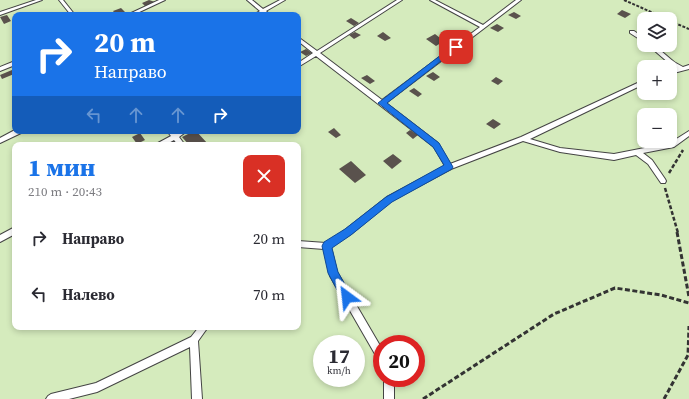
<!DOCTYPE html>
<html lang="ru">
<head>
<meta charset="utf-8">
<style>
	body { margin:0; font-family:"Source Serif 4",serif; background:#f7f7f7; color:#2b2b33; height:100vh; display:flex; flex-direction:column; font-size:15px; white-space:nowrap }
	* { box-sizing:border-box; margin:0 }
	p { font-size:13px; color:#7c7c81 }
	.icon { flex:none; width:22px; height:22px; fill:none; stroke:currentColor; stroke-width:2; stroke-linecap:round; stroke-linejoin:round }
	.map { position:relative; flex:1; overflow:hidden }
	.side { position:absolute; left:12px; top:142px; width:289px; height:188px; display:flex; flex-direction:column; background:#fff; border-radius:8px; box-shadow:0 2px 6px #0003 }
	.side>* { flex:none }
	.guide { position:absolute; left:12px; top:12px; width:289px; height:122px; border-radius:8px; box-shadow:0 2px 6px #0003; background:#1a73e8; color:#fff; overflow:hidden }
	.tools { position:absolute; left:637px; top:12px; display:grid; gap:8px }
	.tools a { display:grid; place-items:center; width:40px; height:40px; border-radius:8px; background:#fff; box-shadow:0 2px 6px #0003; font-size:20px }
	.speed { position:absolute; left:313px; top:335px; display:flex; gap:8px; font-size:20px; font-weight:700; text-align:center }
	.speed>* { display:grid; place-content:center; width:52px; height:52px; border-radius:50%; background:#fff; box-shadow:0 2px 6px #0003; line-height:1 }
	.speed small { font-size:10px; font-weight:400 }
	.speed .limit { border:6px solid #d22; background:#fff; color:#111 }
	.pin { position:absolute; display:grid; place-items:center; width:34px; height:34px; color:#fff; margin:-17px; border-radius:8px; box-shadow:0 2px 6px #0006 }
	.me { position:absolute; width:44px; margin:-22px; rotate:330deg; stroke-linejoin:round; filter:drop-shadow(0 0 3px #0008) }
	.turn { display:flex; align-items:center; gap:14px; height:84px; padding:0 16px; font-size:18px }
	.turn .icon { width:52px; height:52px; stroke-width:2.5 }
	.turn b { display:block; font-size:28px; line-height:34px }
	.lanes { display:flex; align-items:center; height:38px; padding:0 16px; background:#0003; justify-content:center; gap:20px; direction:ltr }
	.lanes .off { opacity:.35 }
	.round { display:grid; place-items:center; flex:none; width:42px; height:42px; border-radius:8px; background:#f7f7f7 }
	.headline { display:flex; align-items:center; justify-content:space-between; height:68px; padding:0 16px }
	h1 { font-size:24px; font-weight:800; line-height:30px; color:#1a73e8 }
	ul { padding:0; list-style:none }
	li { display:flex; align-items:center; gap:12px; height:56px; padding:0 16px }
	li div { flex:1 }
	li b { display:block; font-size:15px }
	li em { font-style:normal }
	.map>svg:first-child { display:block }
	.green { fill:#d5ebbd; fill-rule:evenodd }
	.building { fill:#5a524d }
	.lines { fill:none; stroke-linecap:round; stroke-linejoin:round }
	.service-casing { stroke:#444; stroke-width:2 }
	.path-far2 { stroke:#333; stroke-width:2; stroke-dasharray:3 1.5; stroke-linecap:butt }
	.path-far1 { stroke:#333; stroke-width:2.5; stroke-dasharray:4 2; stroke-linecap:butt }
	.path { stroke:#333; stroke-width:3; stroke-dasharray:5 2.5; stroke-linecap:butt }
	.service { fill:#fff; fill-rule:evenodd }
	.route { fill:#1a73e8; stroke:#114b97 }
</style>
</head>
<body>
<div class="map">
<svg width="689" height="399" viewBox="0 0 689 399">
	<rect width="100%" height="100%" fill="#fffdf5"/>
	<path class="green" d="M0 0H689V399H0ZM15 15H298V131H15ZM644 19H670V45H644ZM644 67H670V93H644ZM644 115H670V141H644ZM15 145H298V327H15ZM322 344H356V378H322ZM382 344H416V378H382Z"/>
	<path class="building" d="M149 0 155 2 145 6 142 3Z
		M121 8 125 12 116 15 113 11Z
		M622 10 631 14 625 18 617 14Z
		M514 12 521 16 516 19 508 15Z
		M7 15 11 21 4 24 0 17Z
		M351 18 359 23 354 26 346 21Z
		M497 24 504 28 498 32 490 28Z
		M355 32 361 35 354 39 349 35Z
		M383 32 391 38 385 41 377 36Z
		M435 34 444 41 436 46 426 39Z
		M306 49 312 53 306 56 300 52Z
		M12 70 14 74 2 79 0 75Z
		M433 72 440 77 434 81 426 76Z
		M367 75 375 81 370 84 361 78Z
		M496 77 503 81 498 85 491 81Z
		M414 88 422 94 418 97 409 91Z
		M493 119 501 124 494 129 486 124Z
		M334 128 341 135 336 138 328 132Z
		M410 130 418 135 413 139 406 133Z
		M194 131H196L208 144 189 145 182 137Z
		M140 133 145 140 137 144 132 137Z
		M393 154 402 161 392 169 383 161Z
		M351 161 366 175 355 183 339 169Z"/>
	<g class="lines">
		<g class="service-casing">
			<path id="service" d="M36 0H42L0 15V12Z
				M59 0H63L75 15H71Z
				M159 0H165L133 15H127Z
				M247 0H252L263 9 280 0H285L266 11 270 15H265L262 13 259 15H253L260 11Z
				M397 0H402L320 53 382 100 480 27 430 0H435L483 25 516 0H521L386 103 438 143 450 164 521 137 644 80V84L530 139 560 148 614 154 670 143 689 131V136L674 147 643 153 652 160 665 179 666 181 665 183H661L648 164 636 155 614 160 560 152 523 141 451 169 391 201 351 234 331 247 337 272 382 349V362L379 361 330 276 324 249 298 247V241L326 243 345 230 387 197 445 166 434 147 316 56 298 67V63L313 53 298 41V37L317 51Z
				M630 31H634L644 38V42L630 33Z
				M648 45H654L674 62 683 67 689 65V69L670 74V70L677 68 670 64Z
				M15 61V65L0 71V67Z
				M15 130 22 131 21 133 0 143V138Z
				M167 131H174L175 133 179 131H187L179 137 185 145H178L174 140 165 145H157L158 143 171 136Z
				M15 227V234L0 242V235Z
				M199 327H208L198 341 202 399H192L190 347 97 392 69 399H46L48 396 51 394 96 383 191 337Z
				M384 378H394V399H384Z"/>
		</g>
		<path class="path-far2" d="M624 0 667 19
			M670 21 689 29"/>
		<path class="path-far1" d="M669 173 683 150
			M665 188 678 233"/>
		<path class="path" d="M677 232 689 297
			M423 399 554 314 615 288 661 295 689 303
			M664 399 688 355 689 326"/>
		<use href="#service" class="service"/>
	</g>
	<path class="route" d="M454 45 459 47 387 103 439 143 453 167 452 169 392 202 351 235 332 248 338 272 352 297 351 301 347 303 343 301 328 273 322 246 324 242 345 229 386 197 444 165 433 147 378 103Z"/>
</svg>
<div class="tools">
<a><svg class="icon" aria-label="layers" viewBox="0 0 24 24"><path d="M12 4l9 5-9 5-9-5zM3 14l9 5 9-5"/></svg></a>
<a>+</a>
<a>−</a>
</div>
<div class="speed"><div>17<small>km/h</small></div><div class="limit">20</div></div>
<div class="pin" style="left:456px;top:47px;background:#d93025"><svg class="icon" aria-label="arrive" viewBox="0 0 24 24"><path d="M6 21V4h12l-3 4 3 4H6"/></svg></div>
<svg class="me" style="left:347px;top:297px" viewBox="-20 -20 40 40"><path d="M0-17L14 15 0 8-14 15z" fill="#1a73e8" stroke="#fff" stroke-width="4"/></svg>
<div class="guide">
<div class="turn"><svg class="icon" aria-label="right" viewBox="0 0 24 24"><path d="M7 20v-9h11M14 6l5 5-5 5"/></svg><div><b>20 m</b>Направо</div></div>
<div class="lanes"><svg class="icon off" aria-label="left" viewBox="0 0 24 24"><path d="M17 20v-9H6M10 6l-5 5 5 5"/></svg><svg class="icon off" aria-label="ahead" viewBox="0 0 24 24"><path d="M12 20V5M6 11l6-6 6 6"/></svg><svg class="icon off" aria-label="ahead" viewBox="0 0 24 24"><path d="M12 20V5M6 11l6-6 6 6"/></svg><svg class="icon" aria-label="right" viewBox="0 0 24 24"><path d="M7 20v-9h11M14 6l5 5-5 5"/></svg></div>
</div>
<section class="side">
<div class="headline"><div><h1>1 мин</h1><p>210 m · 20:43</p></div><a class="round" style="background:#d93025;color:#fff"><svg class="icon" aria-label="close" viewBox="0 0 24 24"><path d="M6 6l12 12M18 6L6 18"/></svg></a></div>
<ul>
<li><svg class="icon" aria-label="right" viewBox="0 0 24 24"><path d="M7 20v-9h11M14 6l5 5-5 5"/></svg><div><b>Направо</b></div><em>20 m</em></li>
<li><svg class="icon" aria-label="left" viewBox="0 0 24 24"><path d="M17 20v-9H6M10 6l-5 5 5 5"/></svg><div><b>Налево</b></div><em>70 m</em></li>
</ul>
</section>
</div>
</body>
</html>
